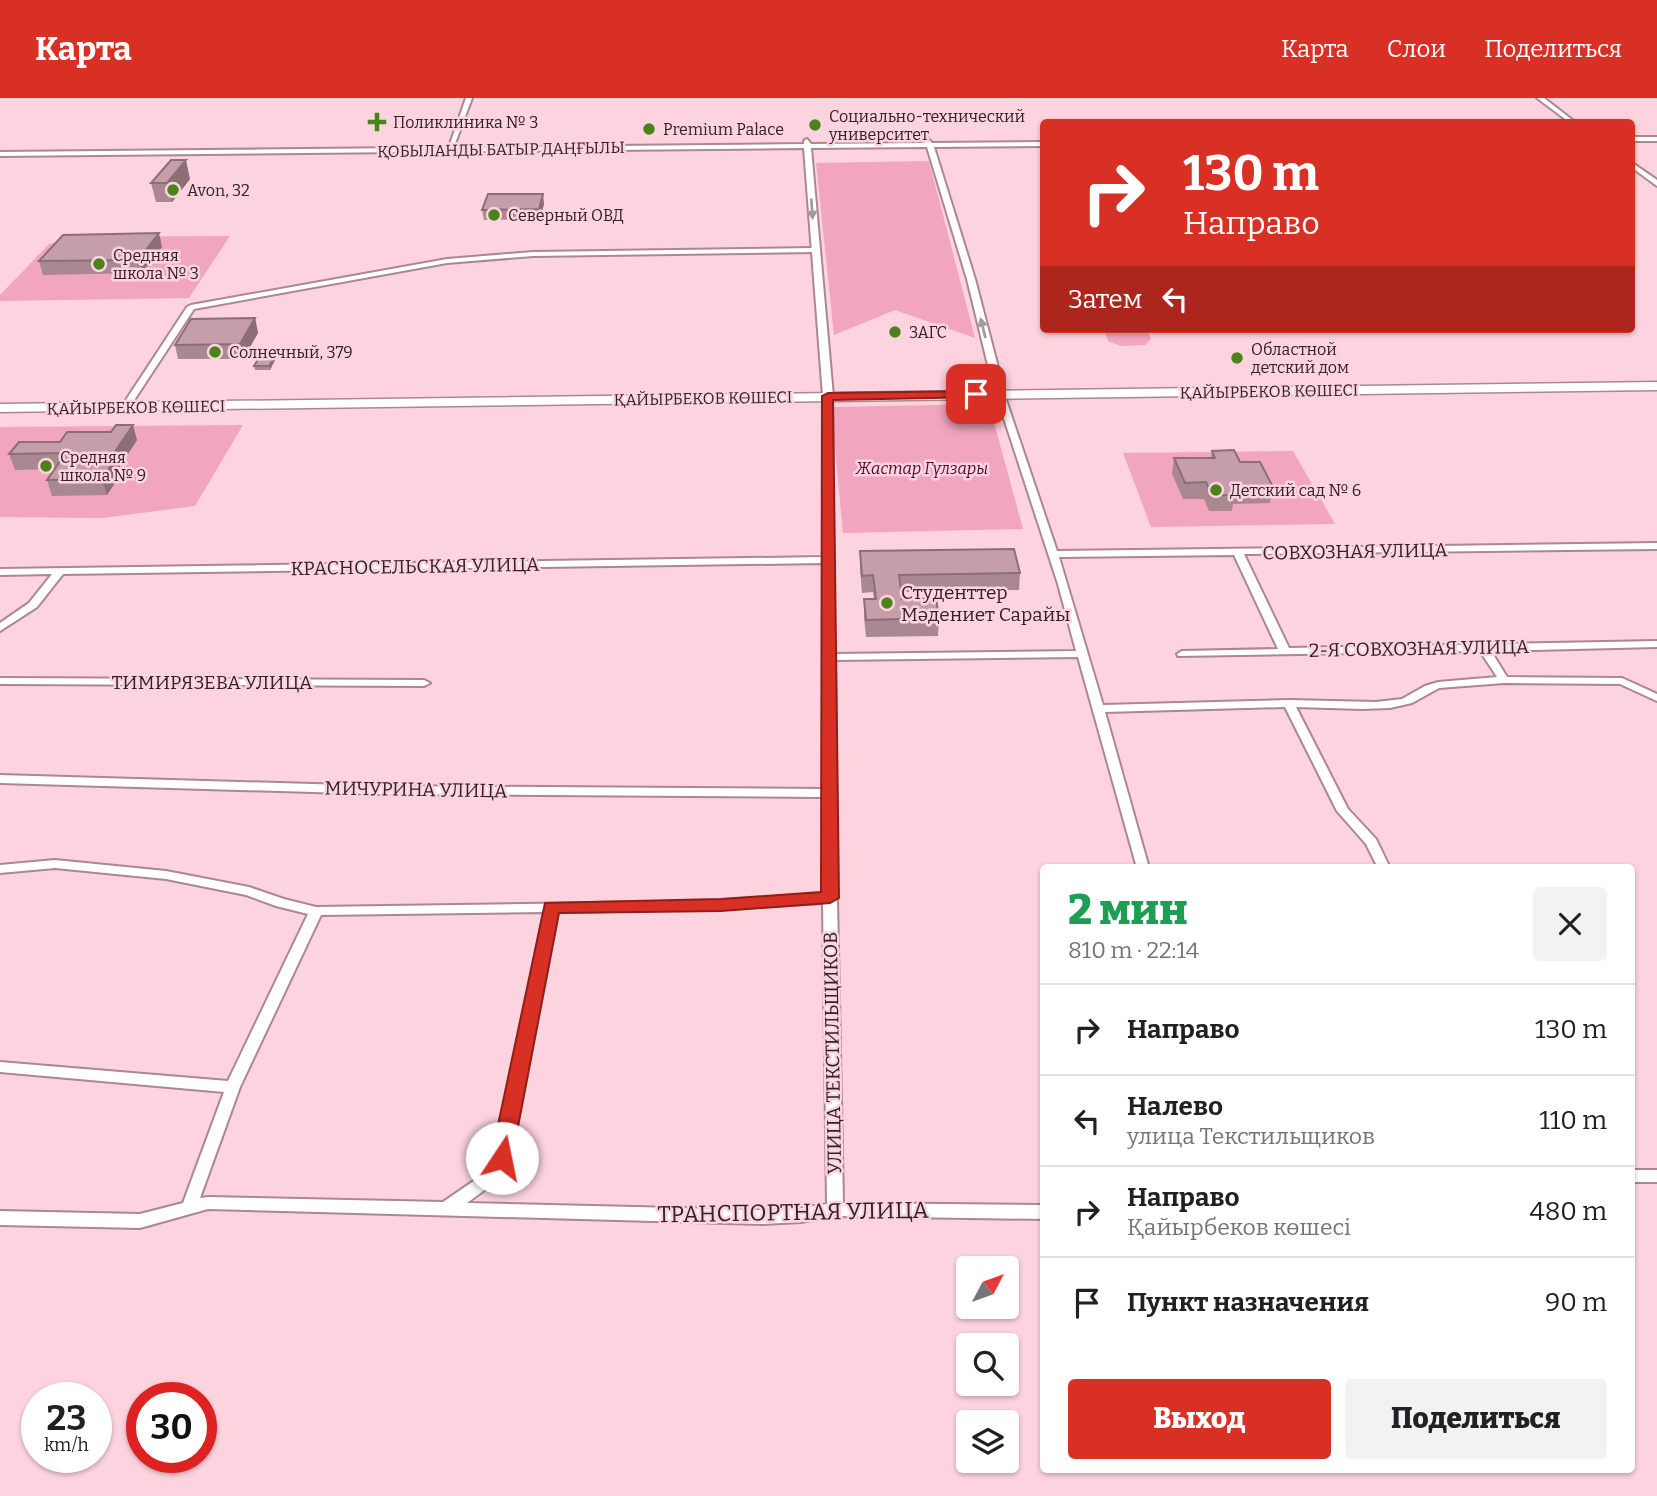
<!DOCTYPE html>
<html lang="ru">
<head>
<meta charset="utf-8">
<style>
	body { margin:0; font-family:Bitter,serif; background:#f2f2f2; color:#202124; height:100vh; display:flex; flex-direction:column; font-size:26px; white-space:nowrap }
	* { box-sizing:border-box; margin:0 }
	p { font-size:23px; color:#757577 }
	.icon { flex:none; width:38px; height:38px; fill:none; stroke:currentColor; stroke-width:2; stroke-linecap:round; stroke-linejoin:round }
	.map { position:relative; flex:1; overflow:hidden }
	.sheet { position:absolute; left:1040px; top:766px; width:595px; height:609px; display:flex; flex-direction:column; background:#fff; border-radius:7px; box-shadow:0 2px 5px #0004 }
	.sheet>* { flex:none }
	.banner { position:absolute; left:1040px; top:21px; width:595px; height:214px; border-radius:7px; box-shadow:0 2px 5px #0004; background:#d93025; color:#fff; overflow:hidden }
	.needle { width:46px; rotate:49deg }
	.buttons { position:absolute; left:956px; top:1158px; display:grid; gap:14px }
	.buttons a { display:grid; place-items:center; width:63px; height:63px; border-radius:7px; background:#fff; box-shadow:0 2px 5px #0004; font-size:35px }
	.speed { position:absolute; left:21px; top:1284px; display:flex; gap:14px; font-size:35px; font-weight:700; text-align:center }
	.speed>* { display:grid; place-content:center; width:91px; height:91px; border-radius:50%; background:#fff; box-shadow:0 2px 5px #0004; line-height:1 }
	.speed small { font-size:18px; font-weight:400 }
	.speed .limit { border:10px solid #d22; background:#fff; color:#111 }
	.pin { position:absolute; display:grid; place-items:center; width:60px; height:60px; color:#fff; margin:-30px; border-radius:14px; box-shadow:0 4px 10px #0006 }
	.me { position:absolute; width:77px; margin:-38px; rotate:11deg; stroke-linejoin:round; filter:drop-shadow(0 0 5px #0008) }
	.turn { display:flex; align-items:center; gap:24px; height:147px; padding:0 28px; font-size:32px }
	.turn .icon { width:91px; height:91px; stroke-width:2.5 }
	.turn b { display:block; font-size:49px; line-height:60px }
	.then { display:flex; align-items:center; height:66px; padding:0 28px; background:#0003; gap:14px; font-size:26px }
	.round { display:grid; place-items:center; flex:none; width:74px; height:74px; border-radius:7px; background:#f2f2f2 }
	.overview { display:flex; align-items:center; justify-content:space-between; height:119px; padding:0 28px }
	h1 { font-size:42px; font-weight:800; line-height:52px; color:#1e9e55 }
	.button { display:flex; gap:14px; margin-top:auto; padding:14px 28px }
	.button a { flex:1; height:80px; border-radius:7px; background:#d93025; color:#fff; font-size:28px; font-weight:800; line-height:80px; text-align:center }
	.button a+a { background:#f2f2f2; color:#202124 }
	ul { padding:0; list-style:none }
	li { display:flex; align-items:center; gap:21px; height:91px; padding:0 28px; border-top:2px solid #e0e0e0 }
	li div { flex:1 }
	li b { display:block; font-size:26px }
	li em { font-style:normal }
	header { display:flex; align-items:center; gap:42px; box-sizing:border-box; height:98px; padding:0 35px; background:#d93025; color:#fff }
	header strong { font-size:33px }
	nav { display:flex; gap:38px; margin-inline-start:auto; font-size:24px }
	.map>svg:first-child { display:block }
	.green { fill:#f2a5be }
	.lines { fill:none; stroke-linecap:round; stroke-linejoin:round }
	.minor-casing { stroke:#ac8691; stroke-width:4 }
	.tertiary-casing { stroke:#ac8691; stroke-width:4 }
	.secondary-casing { stroke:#ac8691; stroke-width:3 }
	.minor { fill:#fff; fill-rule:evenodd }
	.tertiary { fill:#fff; fill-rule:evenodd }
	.secondary { fill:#fff; fill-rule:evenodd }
	.wall { fill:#a98891 }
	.shaded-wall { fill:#8a6f76 }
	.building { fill:#c59ea9; stroke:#8a6f76; stroke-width:2 }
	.oneway { fill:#a29c9e }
	.route { fill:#d93025; stroke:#8d1f18; stroke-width:2 }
	.poi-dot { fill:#4a821c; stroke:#fdd3df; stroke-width:2.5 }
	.labels { text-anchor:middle; stroke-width:5; stroke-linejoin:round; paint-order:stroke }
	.far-poi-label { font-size:16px; fill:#312227; stroke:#fdd3df; text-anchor:start }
	.far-street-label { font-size:16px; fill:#312227; stroke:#fdd3df }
	.far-park-label { font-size:16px; font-style:italic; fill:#52082b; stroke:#fdd3df }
	.street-label { font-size:19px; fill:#312227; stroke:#fdd3df }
	.poi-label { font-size:19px; fill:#312227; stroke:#fdd3df; text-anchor:start }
	.near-street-label { font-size:23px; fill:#312227; stroke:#fdd3df }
</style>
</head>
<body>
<header>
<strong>Карта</strong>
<nav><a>Карта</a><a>Слои</a><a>Поделиться</a></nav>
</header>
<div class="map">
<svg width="1657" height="1398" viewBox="0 0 1657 1398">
	<rect width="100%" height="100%" fill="#fdd3df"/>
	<path class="green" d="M929 63 975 240 895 212 834 237 816 65Z
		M230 138 189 200 0 203V197L49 146 78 139Z
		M1104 231H1148L1151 241 1145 247 1121 248 1108 243Z
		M989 306 1023 431 843 435 831 309Z
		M243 327 195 408 103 420 0 419V329Z
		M1293 353 1335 426 1151 429 1123 355Z"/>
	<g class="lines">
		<g class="minor-casing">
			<path id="minor" d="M466 0H472L453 51 448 52Z
				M1537 0H1544L1575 24H1569Z
				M1631 39H1657V43H1631Z
				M814 150 818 152 817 154 533 158 447 165 194 211 129 310 122 308 187 209 191 207 447 161 533 154Z
				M1000 293 1004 296 1057 453 1657 445V451L1244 456 1289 550 1657 543V549L1491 553 1507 579 1622 580 1657 596V603L1620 586 1504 585 1439 590 1412 605 1390 610 1362 611 1296 609 1348 711 1376 741 1390 770H1378L1366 746 1337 713 1285 609 1105 614 1149 770H1137L1078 559 835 562 837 800 843 1105 1043 1107V1121L835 1118 801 1124 762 1126 208 1111 140 1130 0 1127V1113L140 1116 183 1105 224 994 0 974V964L228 983 308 816 276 808 246 797 166 781 55 770 0 775V767L55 762 166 773 249 789 284 801 316 809 721 803 823 796V699L380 696 0 685V677L380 688 823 691 824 465 63 476 37 509 0 533V525L29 505 52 476 0 477V471L824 459V298L828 295 832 298 834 556 1076 553 1058 486 996 296ZM1234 457 1278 551 1182 553 1177 556 1178 558 1480 553 1497 579 1438 584 1425 588 1402 601 1376 604 1289 602 1103 607 1059 459ZM823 805 827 1106 801 1110 762 1112 467 1105 490 1088 510 1060 557 814 721 811ZM544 814 495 1058 478 1080 443 1104 208 1099 200 1100 240 989 321 817Z
				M0 580 424 582 430 585 424 588 0 586Z
				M1631 1072H1657V1084H1631Z"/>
		</g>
		<g class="tertiary-casing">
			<path id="tertiary" d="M927 40 932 45 1043 44V48L934 49 975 181 1005 296 1003 298 995 296 967 181 927 49 811 50 833 298 828 301 823 298 804 50 0 58V54L804 46V43L807 41 811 46 925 45 924 42Z
				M1631 64 1657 82V88L1631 69Z"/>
		</g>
		<g class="secondary-casing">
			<path id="secondary" d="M1657 284V292L0 314V306Z"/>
		</g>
		<use href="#minor" class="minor"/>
		<use href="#tertiary" class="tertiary"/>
		<use href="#secondary" class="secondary"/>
	</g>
	<path class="wall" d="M190 81 172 104H156L151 85Z
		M544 106 540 121 484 122 482 112Z
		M162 149 142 175 43 177 39 163Z
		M255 220 258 235 243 261H178L175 247Z
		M277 255V258L270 272H255L254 268Z
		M111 334 137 342 118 371 120 377 107 397 52 398 47 382 54 371 15 372 9 356 60 344Z
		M1212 353 1240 364 1273 389 1270 405 1233 406 1232 413H1209L1204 401H1183L1172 376 1174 360H1211Z
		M860 453 1020 475 1019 492 902 494V501L939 520 938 538 866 539 864 519V501H874L873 494 862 495 860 470Z"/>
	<path class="shaded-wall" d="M186 62 190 81 172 104 167 85Z
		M543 96 544 106 540 121 539 111Z
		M159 135 162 149 142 175 138 162Z
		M255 220 258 235 243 261 240 246Z
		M277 255V258L270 272 269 268Z
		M133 327 137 342 118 371 120 377 107 397 102 381 110 361Z"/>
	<path class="building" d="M171 62H186L167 85H151Z
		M488 96H543L539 111 482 112Z
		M159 135 138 162 39 163 63 137Z
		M255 220 240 246 175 247 191 221Z
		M262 255H277L269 268H254Z
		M116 327H133L110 361H115L102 381 47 382 66 355 9 356 19 344H60L67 334H111Z
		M1234 352 1240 364H1260L1273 389H1231L1235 397H1212L1206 384 1185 385 1174 360H1215L1212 353Z
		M1014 451 1020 475 899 477 902 501 936 500 939 520 866 522 864 501H876L873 477 862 478 860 453Z"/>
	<defs><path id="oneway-solid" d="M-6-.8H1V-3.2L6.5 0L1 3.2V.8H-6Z" transform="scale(1.75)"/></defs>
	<g class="oneway">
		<use href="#oneway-solid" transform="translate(812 111) rotate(86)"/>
		<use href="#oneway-solid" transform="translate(983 230) rotate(-104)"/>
	</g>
	<path class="route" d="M976 293 981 296 980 299 833 302 839 800 830 805 721 813 559 815 512 1060 509 1066 502 1068 494 1066 491 1060 545 805 721 801 821 794 822 298 828 295Z"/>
	<g class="poi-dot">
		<path d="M373.5 13.5h7v7h7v7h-7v7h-7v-7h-7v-7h7z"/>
		<circle cx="815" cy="27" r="7"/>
		<circle cx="649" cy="31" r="7"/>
		<circle cx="173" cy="92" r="7"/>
		<circle cx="494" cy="117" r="7"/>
		<circle cx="99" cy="166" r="7"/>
		<circle cx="895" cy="234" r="7"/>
		<circle cx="215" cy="254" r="7"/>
		<circle cx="1237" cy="260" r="7"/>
		<circle cx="46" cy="368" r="7"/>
		<circle cx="1216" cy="392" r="7"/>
		<circle cx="887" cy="505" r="7"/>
	</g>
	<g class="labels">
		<g class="far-poi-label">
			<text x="829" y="24">Социально-технический<tspan x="829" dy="18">университет</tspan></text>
			<text x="393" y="30">Поликлиника № 3</text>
			<text x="663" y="37">Premium Palace</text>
			<text x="187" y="98">Avon, 32</text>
			<text x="508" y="123">Северный ОВД</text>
			<text x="113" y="163">Средняя<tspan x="113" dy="18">школа № 3</tspan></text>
			<text x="909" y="240">ЗАГС</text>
			<text x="1251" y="257">Областной<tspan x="1251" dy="18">детский дом</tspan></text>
			<text x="229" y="260">Солнечный, 379</text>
			<text x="60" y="365">Средняя<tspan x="60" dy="18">школа № 9</tspan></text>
			<text x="1230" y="398">Детский сад № 6</text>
		</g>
		<g class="far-street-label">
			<text transform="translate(501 51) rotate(-1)" y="6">ҚОБЫЛАНДЫ БАТЫР ДАҢҒЫЛЫ</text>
			<text transform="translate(1269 293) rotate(-1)" y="6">ҚАЙЫРБЕКОВ КӨШЕСІ</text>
			<text transform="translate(703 300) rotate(-1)" y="6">ҚАЙЫРБЕКОВ КӨШЕСІ</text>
			<text transform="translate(136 309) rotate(-1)" y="6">ҚАЙЫРБЕКОВ КӨШЕСІ</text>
		</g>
		<g class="far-park-label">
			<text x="922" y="376">Жастар Гүлзары</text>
		</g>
		<g class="street-label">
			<text transform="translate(1355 453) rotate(-1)" y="7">СОВХОЗНАЯ УЛИЦА</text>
			<text transform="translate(415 468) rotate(-1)" y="7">КРАСНОСЕЛЬСКАЯ УЛИЦА</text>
			<text transform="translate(1419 550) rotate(-1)" y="7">2-Я СОВХОЗНАЯ УЛИЦА</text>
			<text x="212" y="591">ТИМИРЯЗЕВА УЛИЦА</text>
			<text transform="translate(416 691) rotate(1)" y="7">МИЧУРИНА УЛИЦА</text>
			<text transform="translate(832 955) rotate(-91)" y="7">УЛИЦА ТЕКСТИЛЬЩИКОВ</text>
		</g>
		<g class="poi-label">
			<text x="901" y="501">Студенттер<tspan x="901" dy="22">Мәдениет Сарайы</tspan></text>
		</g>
		<g class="near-street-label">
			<text transform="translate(793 1114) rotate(-1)" y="8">ТРАНСПОРТНАЯ УЛИЦА</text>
		</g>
	</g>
</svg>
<div class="buttons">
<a><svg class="needle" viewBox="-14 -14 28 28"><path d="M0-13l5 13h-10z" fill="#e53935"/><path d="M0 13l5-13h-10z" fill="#757577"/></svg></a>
<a><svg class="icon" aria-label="search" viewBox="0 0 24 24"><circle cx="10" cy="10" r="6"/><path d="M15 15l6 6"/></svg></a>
<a><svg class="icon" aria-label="layers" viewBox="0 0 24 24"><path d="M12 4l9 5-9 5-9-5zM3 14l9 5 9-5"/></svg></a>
</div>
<div class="speed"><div>23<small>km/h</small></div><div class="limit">30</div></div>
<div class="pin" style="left:976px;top:296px;background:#d93025"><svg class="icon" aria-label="arrive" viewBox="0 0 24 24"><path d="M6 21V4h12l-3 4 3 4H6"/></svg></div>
<svg class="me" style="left:502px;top:1060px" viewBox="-20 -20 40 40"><circle r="19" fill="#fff"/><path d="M0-13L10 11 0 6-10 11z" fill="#d93025"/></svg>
<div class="banner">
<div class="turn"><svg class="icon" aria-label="right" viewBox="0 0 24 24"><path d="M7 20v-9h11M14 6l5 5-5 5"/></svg><div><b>130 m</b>Направо</div></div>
<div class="then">Затем<svg class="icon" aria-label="left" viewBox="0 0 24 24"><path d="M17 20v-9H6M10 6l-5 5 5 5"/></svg></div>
</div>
<section class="sheet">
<div class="overview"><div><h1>2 мин</h1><p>810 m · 22:14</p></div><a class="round"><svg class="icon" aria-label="close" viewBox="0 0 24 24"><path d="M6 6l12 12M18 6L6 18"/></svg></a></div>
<ul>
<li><svg class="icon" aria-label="right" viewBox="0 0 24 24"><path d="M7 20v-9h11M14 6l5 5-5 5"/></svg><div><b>Направо</b></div><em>130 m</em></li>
<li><svg class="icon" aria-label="left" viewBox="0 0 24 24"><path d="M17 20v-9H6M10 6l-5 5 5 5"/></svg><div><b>Налево</b><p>улица Текстильщиков</p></div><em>110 m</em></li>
<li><svg class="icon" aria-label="right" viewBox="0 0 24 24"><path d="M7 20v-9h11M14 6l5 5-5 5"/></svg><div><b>Направо</b><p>Қайырбеков көшесі</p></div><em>480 m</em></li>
<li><svg class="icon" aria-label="arrive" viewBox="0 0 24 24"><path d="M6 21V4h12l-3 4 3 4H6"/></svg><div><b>Пункт назначения</b></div><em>90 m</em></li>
</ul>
<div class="button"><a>Выход</a><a>Поделиться</a></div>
</section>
</div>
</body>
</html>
